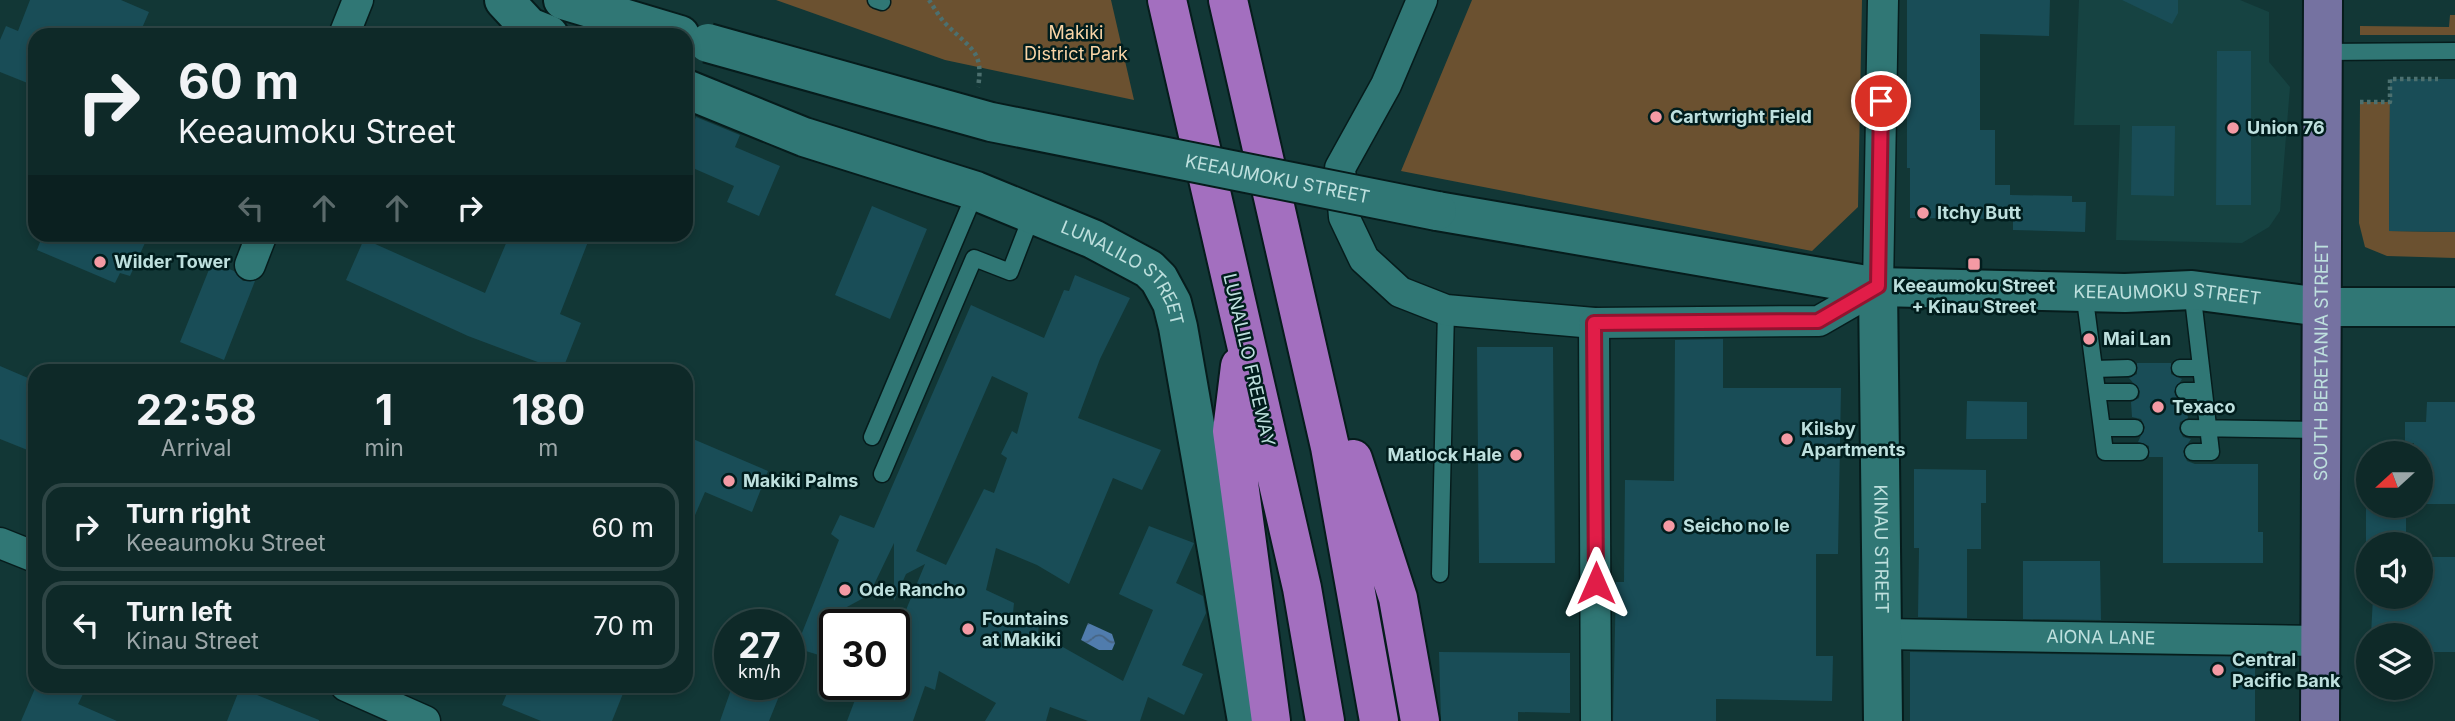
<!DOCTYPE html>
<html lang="en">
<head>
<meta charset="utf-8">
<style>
	body { margin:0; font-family:Inter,sans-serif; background:#173130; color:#f1f3f6; height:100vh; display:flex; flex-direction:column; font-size:26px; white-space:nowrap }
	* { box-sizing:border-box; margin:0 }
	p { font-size:23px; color:#9ba6a8 }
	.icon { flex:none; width:38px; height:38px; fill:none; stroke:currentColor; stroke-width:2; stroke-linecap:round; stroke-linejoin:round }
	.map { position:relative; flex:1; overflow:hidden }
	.details { position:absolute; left:28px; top:364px; width:665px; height:329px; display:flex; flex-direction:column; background:#0e2928; border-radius:21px; box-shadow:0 4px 10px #0003,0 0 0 2px #2e4545 }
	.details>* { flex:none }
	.top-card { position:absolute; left:28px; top:28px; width:665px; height:214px; border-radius:21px; box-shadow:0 4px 10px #0003,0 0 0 2px #2e4545; background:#0e2928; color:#f1f3f6; overflow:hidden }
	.needle { width:46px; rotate:249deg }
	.controls { position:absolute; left:2356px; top:441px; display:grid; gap:14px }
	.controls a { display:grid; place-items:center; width:77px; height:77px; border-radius:50%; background:#0e2928; box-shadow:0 4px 10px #0003,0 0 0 2px #2e4545; font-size:35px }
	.speed { position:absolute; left:714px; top:609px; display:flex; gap:14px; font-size:35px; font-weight:700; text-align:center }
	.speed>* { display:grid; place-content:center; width:91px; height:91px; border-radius:50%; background:#0e2928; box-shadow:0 4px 10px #0003,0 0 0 2px #2e4545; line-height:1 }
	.speed small { font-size:18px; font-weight:400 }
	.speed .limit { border:4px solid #111; border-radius:10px; background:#fff; color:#111 }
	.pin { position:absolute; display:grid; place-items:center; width:60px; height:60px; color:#fff; margin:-30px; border:4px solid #fff; border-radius:50%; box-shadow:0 2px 7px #0007 }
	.me { position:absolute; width:77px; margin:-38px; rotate:0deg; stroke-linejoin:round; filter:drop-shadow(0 0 5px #0008) }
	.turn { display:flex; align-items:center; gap:24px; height:147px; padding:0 35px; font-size:32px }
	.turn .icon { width:91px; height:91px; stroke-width:2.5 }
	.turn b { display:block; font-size:49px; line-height:60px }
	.lanes { display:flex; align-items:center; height:66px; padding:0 35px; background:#0003; justify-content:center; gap:35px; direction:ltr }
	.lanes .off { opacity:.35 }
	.eta { display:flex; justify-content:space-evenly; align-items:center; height:119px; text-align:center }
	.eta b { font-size:42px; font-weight:700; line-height:49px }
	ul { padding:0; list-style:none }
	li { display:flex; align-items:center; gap:21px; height:88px; margin:0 14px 10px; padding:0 21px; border:4px solid #2e4545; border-radius:21px }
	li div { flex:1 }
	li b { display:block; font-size:26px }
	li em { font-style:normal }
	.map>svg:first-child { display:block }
	.built { fill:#164342 }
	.green { fill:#6b5130 }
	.water { fill:url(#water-waves) }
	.building { fill:#194d57; fill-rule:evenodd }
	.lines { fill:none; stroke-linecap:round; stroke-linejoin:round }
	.service-casing { stroke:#061c1c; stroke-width:19 }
	.minor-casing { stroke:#061c1c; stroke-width:33 }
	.secondary-casing { stroke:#061c1c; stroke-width:42 }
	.primary-casing { stroke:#061c1c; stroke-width:42 }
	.motorway-casing { stroke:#061c1c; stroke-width:42 }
	.path { stroke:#4c706f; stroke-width:4.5; stroke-dasharray:3.5 3.5; stroke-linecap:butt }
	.service { stroke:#307775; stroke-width:16 }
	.minor { stroke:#307775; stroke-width:30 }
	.secondary { stroke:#307775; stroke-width:38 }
	.primary { stroke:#7572a1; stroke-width:38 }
	.motorway { stroke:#a36fbf; stroke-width:38 }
	.secondary-bridge-casing { stroke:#061c1c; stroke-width:42; stroke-linecap:butt }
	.secondary-bridge { stroke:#307775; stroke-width:38 }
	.route-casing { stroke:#92132f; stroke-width:18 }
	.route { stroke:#e11d48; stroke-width:12 }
	.poi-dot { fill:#f49aa4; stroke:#011d1d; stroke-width:2.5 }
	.labels { text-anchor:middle; stroke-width:5; stroke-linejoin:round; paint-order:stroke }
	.park-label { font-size:18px; fill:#fad5a7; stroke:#011d1d }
	.poi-label { font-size:18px; font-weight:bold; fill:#bee0de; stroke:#011d1d; text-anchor:start }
	.street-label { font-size:18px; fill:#bee0de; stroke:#011d1d }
</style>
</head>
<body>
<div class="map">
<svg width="2455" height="721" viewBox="0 0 2455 721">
	<defs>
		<pattern id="water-waves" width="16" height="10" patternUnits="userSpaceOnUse" patternTransform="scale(1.75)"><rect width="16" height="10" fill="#507cad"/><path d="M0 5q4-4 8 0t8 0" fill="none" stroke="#476583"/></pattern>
	</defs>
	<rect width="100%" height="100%" fill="#123736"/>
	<path class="built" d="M2079 0H2240L2269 12V62L2290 87 2280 211 2269 227 2242 243 2116 240 2120 125H2074Z"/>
	<path class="green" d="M776 0H1111L1134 100 945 60Z
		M1472 0H1862L1858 207 1812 251 1401 171Z
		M2450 15H2455V35H2360V26L2449 27Z
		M2360 102H2390L2389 231 2455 232V258L2387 256 2365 247 2359 223Z"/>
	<path class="water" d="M1088 623 1112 634 1115 643 1112 650H1099L1081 640Z"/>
	<path class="building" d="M30 0H121L149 12 139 35H35V86L0 72V40L6 26 18 31Z
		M1907 0H2050L2049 36 1980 34V130H1995V185H2010V195L2072 196V202H2086L2085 232 2013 230V219L1910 218V168H1907Z
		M2122 0H2178V13L2172 24Z
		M2217 51H2251V205H2216Z
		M2390 79H2455V232L2389 231Z
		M696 117 740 135 735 147 780 166 759 216 727 202 734 186 686 165V140Z
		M2132 126H2175L2174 196 2131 195Z
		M872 206 927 229 890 319 835 295Z
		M43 234H149L130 276 120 273 115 283 37 250Z
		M510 234H591L560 314 581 323 562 371 468 336 346 280 364 239 485 293Z
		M212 262 234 271 243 281H255L224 360 180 342Z
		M1075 275 1130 298 1100 359 1078 418 1161 450 1142 490 1113 478 1069 584 1037 565 996 548 986 590 1014 603 1013 613 1039 626 1038 633 1123 681 1153 610 1119 594 1149 526 1194 543 1176 583 1203 596 1206 613 1182 665 1203 674 1184 715 1148 697 1140 721H1088L1050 707 1046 721H985L996 703 939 671 935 690 925 686 913 721H847L861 684H894V639L925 564 906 574 894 601V543L869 595 823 620 835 623V660L796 648 839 540 831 534 840 515 874 528 971 305 1044 338 1064 290 1069 291ZM992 376 1028 393 1017 434 1012 431 1001 454 1007 458 994 493 984 489 946 565 916 551Z
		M1723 339V388H1841L1838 554H1816V656H1833L1832 701 1716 699V721H1613L1616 582H1624L1625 480 1674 481 1675 340Z
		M1477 347H1553L1555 563H1479Z
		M2137 363H2171V374L2182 379 2174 392 2178 400 2185 402 2188 418 2180 422 2179 429 2183 437 2191 439 2183 451 2187 461 2195 464H2258V532H2263V563H2163V457H2149V446L2138 442 2145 427 2141 419 2132 417 2131 402 2139 398 2140 391 2129 378 2137 374Z
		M0 366 35 381V453L0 439Z
		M1967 401 2027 402V439H1966Z
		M2427 402H2455V504H2425V456L2414 453V443H2405V422H2426Z
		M686 436 768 471 752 512 705 492 686 536Z
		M1914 469 1986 470V503H1981V549H1967V618L1918 617 1919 548H1914Z
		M2366 506H2406V544H2366Z
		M2420 557H2455V652H2420V635H2371L2373 597H2420Z
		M2023 561H2100L2101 620 2023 619Z
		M1439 652 1570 653V713L1518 712V721H1441Z
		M1910 652 2255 657V721H1910Z
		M733 684H784L769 721H720Z
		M36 686H69L84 692 78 704 117 721H21Z
		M510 686H626L612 721H541L502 705Z
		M240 688 319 720V721H227Z"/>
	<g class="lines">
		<g class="service-casing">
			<path id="service" d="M876 0 882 2
				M2322 52 2455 51
				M2192 290 2211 452H2193
				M2084 292 2105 452H2140
				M2180 368H2201
				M2094 369 2128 368
				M2184 391H2203
				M2097 392H2130
				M2102 428H2135
				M2189 428 2321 430
				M872 437 976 191
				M882 474 974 258 1010 272 1032 215
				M1440 574 1446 310"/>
		</g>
		<g class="minor-casing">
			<g id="minor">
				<path d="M1422 0 1386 85 1340 168 1344 217 1364 259 1400 292 1446 310 1594 323 1819 321 1878 287 1883 0"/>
				<path d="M344 35 358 0"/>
				<path d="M250 265 262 234"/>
				<path d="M1594 323 1596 721"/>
				<path d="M0 543 35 557"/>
				<path id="s1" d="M1882 634 2320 641"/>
				<path d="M346 686 425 721"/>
			</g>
		</g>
		<g class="secondary-casing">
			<g id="secondary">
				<path d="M504 0 529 27 549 35"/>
				<path d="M563 0 680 35"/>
				<path id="s2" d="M686 89 804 137 976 191 1093 239 1149 269 1159 279 1172 303 1178 327 1247 721"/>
				<path id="s3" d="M1437 211 1878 287 2125 293 2192 290 2321 307H2455"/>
				<path id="s4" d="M1878 287 1883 721"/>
			</g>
		</g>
		<g class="primary-casing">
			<g id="primary">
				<path id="s5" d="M2320 721 2323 0"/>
			</g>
		</g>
		<g class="motorway-casing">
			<path id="motorway" d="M1167 0 1302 588 1325 721
				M1228 0 1330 447 1379 721
				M1240 366 1232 431 1271 721
				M1353 459 1398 598 1420 721"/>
		</g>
		<path class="path" d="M929 0C935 9 941 20 949 27 971 49 984 52 978 87
			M2360 102H2390V79H2438"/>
		<use href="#service" class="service"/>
		<use href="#minor" class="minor"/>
		<use href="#secondary" class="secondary"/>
		<use href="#primary" class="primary"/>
		<use href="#motorway" class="motorway"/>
		<g class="secondary-bridge-casing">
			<g id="secondary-bridge">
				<path id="s6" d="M708 43 991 122 1437 211"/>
			</g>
		</g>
		<use href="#secondary-bridge" class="secondary-bridge"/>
	</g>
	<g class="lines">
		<g class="route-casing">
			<path id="route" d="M1596 583 1594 323 1818 321 1878 286 1881 101"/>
		</g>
		<use href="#route" class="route"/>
	</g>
	<g class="poi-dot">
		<circle cx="1656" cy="117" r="7"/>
		<circle cx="2233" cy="128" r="7"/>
		<circle cx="1923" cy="213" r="7"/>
		<circle cx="100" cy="262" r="7"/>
		<rect x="1967" y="257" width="14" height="14" rx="3.5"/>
		<circle cx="2089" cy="339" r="7"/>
		<circle cx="2158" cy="407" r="7"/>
		<circle cx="1787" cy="439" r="7"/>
		<circle cx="1516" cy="455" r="7"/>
		<circle cx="729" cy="481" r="7"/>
		<circle cx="1669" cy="526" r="7"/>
		<circle cx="845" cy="590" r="7"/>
		<circle cx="968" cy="629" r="7"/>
		<circle cx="2218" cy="670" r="7"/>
	</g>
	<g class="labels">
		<g class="park-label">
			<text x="1076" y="39">Makiki<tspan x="1076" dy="21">District Park</tspan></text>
		</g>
		<g class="poi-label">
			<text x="1670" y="123">Cartwright Field</text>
			<text x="2247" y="134">Union 76</text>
			<text x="1937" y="219">Itchy Butt</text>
			<text x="114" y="268">Wilder Tower</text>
			<text x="1974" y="292" text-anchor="middle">Keeaumoku Street<tspan x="1974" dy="21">+ Kinau Street</tspan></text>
			<text x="2103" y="345">Mai Lan</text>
			<text x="2172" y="413">Texaco</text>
			<text x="1801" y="435">Kilsby<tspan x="1801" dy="21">Apartments</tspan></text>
			<text x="1502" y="461" text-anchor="end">Matlock Hale</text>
			<text x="743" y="487">Makiki Palms</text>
			<text x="1683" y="532">Seicho no Ie</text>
			<text x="859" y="596">Ode Rancho</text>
			<text x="982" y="625">Fountains<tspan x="982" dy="21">at Makiki</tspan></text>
			<text x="2232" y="666">Central<tspan x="2232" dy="21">Pacific Bank</tspan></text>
		</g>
		<g class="street-label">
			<text dy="6" stroke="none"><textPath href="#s6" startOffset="586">KEEAUMOKU STREET</textPath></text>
			<text dy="6" stroke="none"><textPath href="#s2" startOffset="481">LUNALILO STREET</textPath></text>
			<text dy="6" stroke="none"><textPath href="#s3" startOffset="737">KEEAUMOKU STREET</textPath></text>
			<text transform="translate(1249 360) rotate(77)" y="6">LUNALILO FREEWAY</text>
			<text dy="6" stroke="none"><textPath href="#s5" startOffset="360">SOUTH BERETANIA STREET</textPath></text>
			<text dy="6" stroke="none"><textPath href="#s4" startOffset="262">KINAU STREET</textPath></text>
			<text dy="6" stroke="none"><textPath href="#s1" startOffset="219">AIONA LANE</textPath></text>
		</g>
	</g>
</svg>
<div class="controls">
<a><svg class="needle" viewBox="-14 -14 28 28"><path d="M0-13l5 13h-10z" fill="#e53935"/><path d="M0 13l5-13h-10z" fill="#9ba6a8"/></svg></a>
<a><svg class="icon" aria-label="sound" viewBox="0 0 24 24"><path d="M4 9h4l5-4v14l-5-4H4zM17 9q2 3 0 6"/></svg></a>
<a><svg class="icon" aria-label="layers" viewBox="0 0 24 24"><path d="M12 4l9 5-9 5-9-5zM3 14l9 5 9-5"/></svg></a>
</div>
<div class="speed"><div>27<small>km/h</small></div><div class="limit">30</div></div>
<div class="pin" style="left:1881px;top:101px;background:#d93025"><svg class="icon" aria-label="arrive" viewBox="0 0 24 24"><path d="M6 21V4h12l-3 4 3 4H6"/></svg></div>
<svg class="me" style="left:1596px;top:583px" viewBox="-20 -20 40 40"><path d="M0-17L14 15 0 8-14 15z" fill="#e11d48" stroke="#fff" stroke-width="4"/></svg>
<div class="top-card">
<div class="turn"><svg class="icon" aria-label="right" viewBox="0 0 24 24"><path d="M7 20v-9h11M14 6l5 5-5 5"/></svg><div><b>60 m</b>Keeaumoku Street</div></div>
<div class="lanes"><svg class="icon off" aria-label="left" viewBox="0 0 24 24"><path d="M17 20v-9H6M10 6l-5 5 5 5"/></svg><svg class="icon off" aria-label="ahead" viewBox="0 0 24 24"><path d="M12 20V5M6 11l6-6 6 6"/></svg><svg class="icon off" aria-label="ahead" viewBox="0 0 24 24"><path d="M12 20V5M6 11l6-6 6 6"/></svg><svg class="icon" aria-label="right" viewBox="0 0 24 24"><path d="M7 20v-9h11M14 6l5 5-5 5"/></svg></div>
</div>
<section class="details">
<div class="eta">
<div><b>22:58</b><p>Arrival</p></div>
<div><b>1</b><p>min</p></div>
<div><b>180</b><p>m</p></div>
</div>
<ul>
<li><svg class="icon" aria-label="right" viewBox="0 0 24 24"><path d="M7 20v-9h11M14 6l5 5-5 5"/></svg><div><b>Turn right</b><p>Keeaumoku Street</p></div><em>60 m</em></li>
<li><svg class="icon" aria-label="left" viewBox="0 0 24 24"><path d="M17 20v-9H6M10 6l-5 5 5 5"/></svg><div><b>Turn left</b><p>Kinau Street</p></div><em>70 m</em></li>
</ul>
</section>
</div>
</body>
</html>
